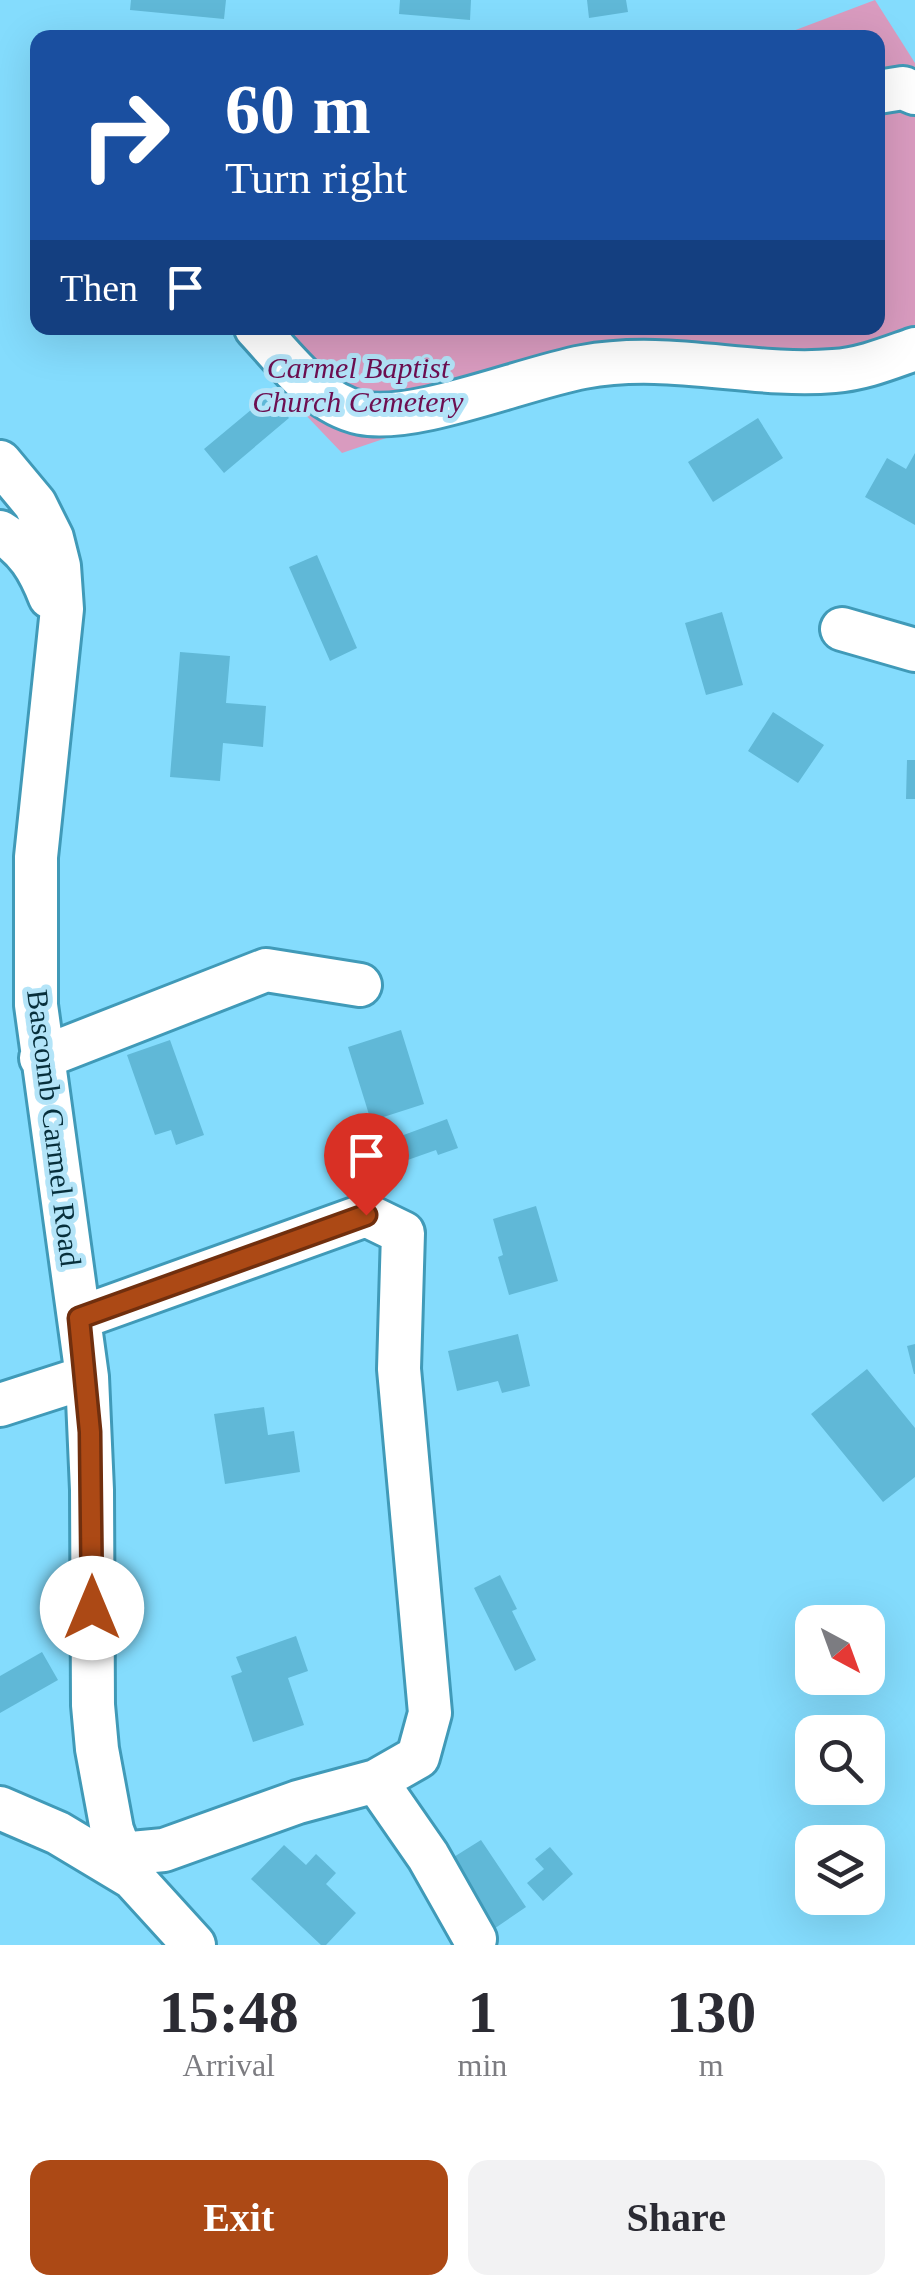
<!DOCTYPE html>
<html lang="en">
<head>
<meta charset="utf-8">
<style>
	body { margin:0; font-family:"Times New Roman",serif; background:#f2f2f3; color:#2b2b33; height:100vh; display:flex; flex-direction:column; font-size:38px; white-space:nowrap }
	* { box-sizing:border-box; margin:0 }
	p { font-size:32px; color:#7c7c81 }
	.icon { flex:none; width:55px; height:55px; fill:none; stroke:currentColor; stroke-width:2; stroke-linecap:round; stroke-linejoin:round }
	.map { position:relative; height:1945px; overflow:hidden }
	.panel { display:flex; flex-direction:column; background:#fff; flex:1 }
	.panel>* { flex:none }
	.top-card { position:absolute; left:30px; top:30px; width:855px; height:305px; border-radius:20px; box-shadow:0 10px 40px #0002; background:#1a4fa0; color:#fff; overflow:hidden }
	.needle { width:65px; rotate:139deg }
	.buttons { position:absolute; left:795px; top:1605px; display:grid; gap:20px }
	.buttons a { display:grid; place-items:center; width:90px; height:90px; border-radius:20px; background:#fff; box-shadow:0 10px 40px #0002; font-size:50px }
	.pin { position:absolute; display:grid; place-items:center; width:85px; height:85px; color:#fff; margin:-102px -42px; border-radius:50% 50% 50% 0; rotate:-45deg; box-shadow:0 0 10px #0007 }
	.pin .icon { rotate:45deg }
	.me { position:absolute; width:110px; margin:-55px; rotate:0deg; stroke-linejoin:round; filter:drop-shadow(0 0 8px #0008) }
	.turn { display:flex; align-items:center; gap:35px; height:210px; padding:0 30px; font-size:45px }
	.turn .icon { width:130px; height:130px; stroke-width:2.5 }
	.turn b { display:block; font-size:70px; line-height:85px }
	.then { display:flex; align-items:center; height:95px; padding:0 30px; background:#0003; gap:20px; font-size:38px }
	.eta { display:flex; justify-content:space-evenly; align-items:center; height:170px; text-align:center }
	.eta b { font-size:60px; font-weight:600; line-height:70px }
	.primary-button { display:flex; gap:20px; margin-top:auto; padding:20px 30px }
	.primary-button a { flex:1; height:115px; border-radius:20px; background:#ac4915; color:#fff; font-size:40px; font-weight:600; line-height:115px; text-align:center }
	.primary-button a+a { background:#f2f2f3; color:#2b2b33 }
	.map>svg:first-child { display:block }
	.green { fill:#d99bbf }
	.building { fill:#60b8d7 }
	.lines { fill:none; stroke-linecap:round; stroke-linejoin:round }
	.minor-casing { stroke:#409ab8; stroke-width:48 }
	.minor { stroke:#fff; stroke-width:42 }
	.route-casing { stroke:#702f0e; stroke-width:25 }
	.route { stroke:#ac4915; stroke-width:18 }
	.labels { text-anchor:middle; stroke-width:10; stroke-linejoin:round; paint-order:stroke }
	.park-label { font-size:30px; font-style:italic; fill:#6d0f51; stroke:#b3e4f8 }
	.street-label { font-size:30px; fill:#072f3b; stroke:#b3e4f8 }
</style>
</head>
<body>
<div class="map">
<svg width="915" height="1945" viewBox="0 0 915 1945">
	<rect width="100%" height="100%" fill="#84dcfd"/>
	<path class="green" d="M875 0 915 63V363L657 375 516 394 342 453 278 386 288 376 281 328H878V38L777 37Z"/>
	<path class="building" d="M131 0H226L224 19 130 10Z
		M400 0H471L470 20 399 14Z
		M587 0H626L628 12 589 18Z
		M269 395 289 418 224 473 204 449Z
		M758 418 783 458 713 502 688 462Z
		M915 453V525L865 497 887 458 906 469Z
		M317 555 357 648 330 661 289 567Z
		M722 612 743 685 706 695 685 623Z
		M180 652 230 656 226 703 266 706 263 747 223 743 220 781 170 777Z
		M773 712 824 745 798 783 748 751Z
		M907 760H915V799H906Z
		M401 1030 424 1104 371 1121 348 1047Z
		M170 1040 204 1135 176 1145 171 1130 155 1135 127 1055Z
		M447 1119 458 1148 438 1155 436 1150 371 1173 363 1150Z
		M536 1206 558 1281 509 1295 498 1257 503 1255 493 1219Z
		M518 1334 530 1386 502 1393 498 1381 457 1391 448 1351Z
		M915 1344V1374H914L907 1346Z
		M867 1369 915 1428V1477L883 1502 811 1414Z
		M264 1407 268 1435 294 1431 300 1472 225 1484 214 1414Z
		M500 1575 517 1609 512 1611 536 1660 515 1671 474 1588Z
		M296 1636 308 1671 288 1678 304 1725 253 1742 231 1676 242 1672 236 1657Z
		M42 1652 58 1680 0 1713V1676Z
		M481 1840 526 1907 485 1935 449 1860Z
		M284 1845 306 1865 316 1854 336 1873 326 1884 356 1913 326 1945H321L251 1879Z
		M550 1847 573 1874 543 1901 527 1883 544 1869 535 1859Z"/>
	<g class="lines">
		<g class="minor-casing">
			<path id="minor" d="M878 92 903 88 915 93
				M256 328C285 359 317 404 361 413 414 424 524 378 583 367 669 351 752 378 834 371 863 369 889 358 915 349
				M0 462 35 504 52 538 59 566 62 609 36 857V1005L87 1377 92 1490 93 1705 97 1749 112 1830 121 1854 133 1878 194 1945
				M0 532C27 548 39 569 50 597
				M842 629 915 650
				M41 1058 266 970 360 985
				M79 1318 366 1215 403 1233 399 1369 430 1713 418 1757 376 1781 298 1802 164 1850 121 1854
				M0 1405 87 1377
				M376 1781 428 1856 475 1939
				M0 1808 58 1833 133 1878"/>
		</g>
		<use href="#minor" class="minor"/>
	</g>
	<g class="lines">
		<g class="route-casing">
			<path id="route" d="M92 1608 90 1432 79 1318 366 1215"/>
		</g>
		<use href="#route" class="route"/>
	</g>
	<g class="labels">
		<g class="park-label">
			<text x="358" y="378">Carmel Baptist<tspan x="358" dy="34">Church Cemetery</tspan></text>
		</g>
		<g class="street-label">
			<text transform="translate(54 1128) rotate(83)" y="10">Bascomb Carmel Road</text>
		</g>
	</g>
</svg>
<div class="buttons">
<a><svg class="needle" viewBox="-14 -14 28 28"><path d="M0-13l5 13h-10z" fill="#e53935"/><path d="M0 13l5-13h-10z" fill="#7c7c81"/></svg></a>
<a><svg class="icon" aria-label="search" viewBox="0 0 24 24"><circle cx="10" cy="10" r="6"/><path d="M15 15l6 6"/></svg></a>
<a><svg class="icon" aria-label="layers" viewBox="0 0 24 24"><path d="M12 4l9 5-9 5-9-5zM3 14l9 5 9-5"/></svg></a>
</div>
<div class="pin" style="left:366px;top:1215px;background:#d93025"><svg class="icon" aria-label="arrive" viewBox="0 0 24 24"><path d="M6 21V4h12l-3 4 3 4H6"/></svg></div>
<svg class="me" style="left:92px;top:1608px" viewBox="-20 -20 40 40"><circle r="19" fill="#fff"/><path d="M0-13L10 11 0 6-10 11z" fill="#ac4915"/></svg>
<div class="top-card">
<div class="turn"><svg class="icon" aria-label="right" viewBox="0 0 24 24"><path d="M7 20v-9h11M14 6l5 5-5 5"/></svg><div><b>60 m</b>Turn right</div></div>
<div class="then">Then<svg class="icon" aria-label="arrive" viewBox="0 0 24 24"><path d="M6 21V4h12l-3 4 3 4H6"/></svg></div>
</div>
</div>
<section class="panel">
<div class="eta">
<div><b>15:48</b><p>Arrival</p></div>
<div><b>1</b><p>min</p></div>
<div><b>130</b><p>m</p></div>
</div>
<div class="primary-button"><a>Exit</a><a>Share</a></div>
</section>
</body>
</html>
